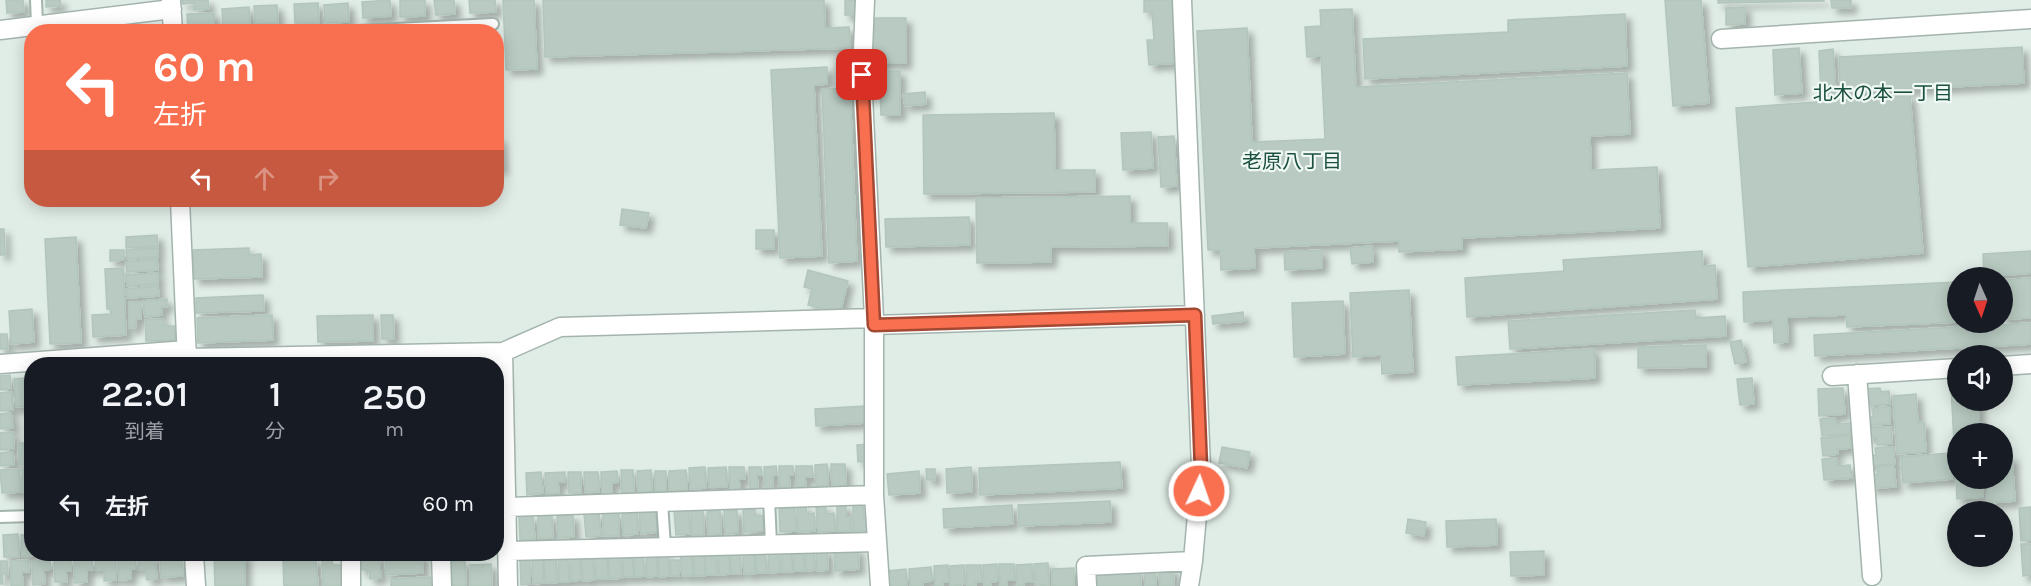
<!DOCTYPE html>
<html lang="ja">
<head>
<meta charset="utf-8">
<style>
	body { margin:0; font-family:Karla,"Noto Sans JP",sans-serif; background:#242831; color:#f1f3f6; height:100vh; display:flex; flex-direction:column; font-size:22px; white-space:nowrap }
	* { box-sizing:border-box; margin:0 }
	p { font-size:20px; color:#9ea1a6 }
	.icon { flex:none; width:33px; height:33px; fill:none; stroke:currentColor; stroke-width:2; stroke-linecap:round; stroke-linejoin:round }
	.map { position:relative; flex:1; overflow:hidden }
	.details { position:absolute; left:24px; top:357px; width:480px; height:204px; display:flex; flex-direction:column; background:#171b24; border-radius:24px; box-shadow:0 3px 15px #0003 }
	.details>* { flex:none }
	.top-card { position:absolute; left:24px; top:24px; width:480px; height:183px; border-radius:24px; box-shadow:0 3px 15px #0003; background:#f97050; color:#fff; overflow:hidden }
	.needle { width:39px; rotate:177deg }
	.tools { position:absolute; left:1947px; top:267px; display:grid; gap:12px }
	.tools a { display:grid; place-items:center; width:66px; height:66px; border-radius:50%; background:#171b24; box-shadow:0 3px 15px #0003; font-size:30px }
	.pin { position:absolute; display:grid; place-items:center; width:51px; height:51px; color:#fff; margin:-26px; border-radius:12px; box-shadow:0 3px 9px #0006 }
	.me { position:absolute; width:66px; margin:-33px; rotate:3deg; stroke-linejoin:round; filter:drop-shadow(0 0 4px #0008) }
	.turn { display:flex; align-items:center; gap:21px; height:126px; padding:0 30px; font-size:27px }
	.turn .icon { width:78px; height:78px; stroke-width:2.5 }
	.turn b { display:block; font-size:42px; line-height:51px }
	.lanes { display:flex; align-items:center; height:57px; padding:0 30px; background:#0003; justify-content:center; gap:30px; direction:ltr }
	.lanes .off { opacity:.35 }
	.eta { display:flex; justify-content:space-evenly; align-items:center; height:102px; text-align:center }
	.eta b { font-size:36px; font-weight:600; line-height:42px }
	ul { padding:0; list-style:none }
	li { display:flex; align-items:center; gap:18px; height:90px; padding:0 30px }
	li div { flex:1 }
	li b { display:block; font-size:22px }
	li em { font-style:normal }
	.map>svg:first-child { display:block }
	.building { fill:#b8cac1; stroke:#b2c6bc; stroke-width:1.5; filter:url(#shadow) }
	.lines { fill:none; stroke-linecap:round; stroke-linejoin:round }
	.lane-casing { stroke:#a3b4ad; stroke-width:14 }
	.street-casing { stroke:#a3b4ad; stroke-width:21 }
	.lane { stroke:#fff; stroke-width:10 }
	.street { stroke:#fff; stroke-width:18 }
	.route-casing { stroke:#a24934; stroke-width:15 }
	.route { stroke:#f97050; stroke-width:10 }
	.labels { text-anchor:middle; stroke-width:4.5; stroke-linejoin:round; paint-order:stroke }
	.neighbourhood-label { font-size:20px; fill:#1b5040; stroke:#f0f8f4 }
</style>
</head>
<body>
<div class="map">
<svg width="2031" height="586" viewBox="0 0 2031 586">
	<defs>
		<filter id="shadow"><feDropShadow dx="5.5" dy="5.5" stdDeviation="3" flood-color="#0004"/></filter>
	</defs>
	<rect width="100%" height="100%" fill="#e0ece6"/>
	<path class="building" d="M6 0H23L24 12 7 13Z
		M46 0H60L61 6 46 7Z
		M182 0H208L209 9 194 10V3L183 4Z
		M390 0 391 16 363 18 362 2Z
		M400 0H425V16L400 17Z
		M434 0H454L455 14 436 15Z
		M469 0H495L496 12 470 13Z
		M503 0H534L537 69 506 70Z
		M543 0H824L825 28 849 27 850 48 545 57Z
		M845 0H857L858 15H845Z
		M1144 0H1172L1176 63 1149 65 1147 40H1154L1152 12H1144Z
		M1665 0H1701L1709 103 1673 106Z
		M1718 0H1824V1L1718 3Z
		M1831 0H1851V8H1832Z
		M318 3 319 23H295L294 4Z
		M348 3 349 22 325 23 324 5Z
		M277 5 278 23 255 24 254 6Z
		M249 7 250 26 223 28 222 9Z
		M1745 7V24L1726 25V8Z
		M1352 9 1356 87 1627 73 1630 134 1590 136 1591 170 1657 167 1660 228 1462 238V249L1399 252V241L1254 248 1255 268 1221 270 1220 250H1208L1197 31 1247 28 1252 142 1325 139 1321 56 1307 57 1305 27 1321 26 1320 10Z
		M214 13V29L188 31 187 14Z
		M1625 14 1627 66 1365 79 1363 39 1508 32V20Z
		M872 18H906V63H872Z
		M2022 47 2024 83 1840 93 1839 57Z
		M1799 48 1802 93 1775 95 1773 50Z
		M1833 49 1836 93H1821L1819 51Z
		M827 67V84L814 85 822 256 780 258 771 70Z
		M879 71H900V115H881Z
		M850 88 857 261 829 263 822 89Z
		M925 92 926 104 905 106 903 94Z
		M1910 95 1923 253 1748 267 1736 108Z
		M1054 113 1055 170H1095V192L924 194 923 115Z
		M1151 132 1153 168 1123 170 1121 133Z
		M1174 136 1177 186 1161 187 1158 137Z
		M500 137 502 168 496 169V138Z
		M1130 196V223H1167L1168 246 1051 247V262L977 263 976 198Z
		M622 209 649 213 646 228 620 225Z
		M969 217 970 245 886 247 885 219Z
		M0 229H4L5 255H0Z
		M756 230H774V249H756Z
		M157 235 158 246 126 248V237Z
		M76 237 81 343 50 344 45 239Z
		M1372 246 1373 262 1352 264 1350 248Z
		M158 248V257L127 259 126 250Z
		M249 248V255L261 254 262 277 194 279 193 250Z
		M110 250H124V260L110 261Z
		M1322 250V268L1285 270 1284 252Z
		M1702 251 1703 266 1715 265 1717 299 1467 317 1465 278 1564 271 1563 260Z
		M2031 251V273L1984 277 1983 254Z
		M157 259 158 270 127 272 126 262Z
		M123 268 126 335 93 337 92 315 111 314 110 309H107L105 269Z
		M808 270 848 281 840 313 808 305 812 289 804 287Z
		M158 273V284L127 286 126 275Z
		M2031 278V318L2002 319V280Z
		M1958 282V322L1847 327 1846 315 1787 317 1788 342 1774 343 1773 320 1744 322 1743 292Z
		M158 286 159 296 127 298 126 289Z
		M1409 290 1413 372 1382 374 1381 355 1353 357 1350 293Z
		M263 295 264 311 196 313V298Z
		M167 299V307H161L162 315 145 317 143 301Z
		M1343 301 1345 354 1294 357 1292 303Z
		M129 302H141V319H136V328H129Z
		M32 309 34 342 11 344 9 311Z
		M1695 310 1696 318 1725 316 1726 336 1510 349 1508 321Z
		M1243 312 1244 321 1213 324 1212 316Z
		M272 315 273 340 198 343 197 318Z
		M373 315V341L318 342 317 316Z
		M381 315H393L394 339H382Z
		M163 319 164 326H174L175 340 146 341 145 320Z
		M2031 323V344L1815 356 1814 335Z
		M0 334H7L8 349H0Z
		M1741 340 1746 362 1735 364 1730 342Z
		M1706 345V367L1638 368V347Z
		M1594 349 1595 378 1458 385 1456 357Z
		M10 375 11 389 0 390V376Z
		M24 378V386H29L31 406 16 407 14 379Z
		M1752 378 1754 404 1740 405 1737 379Z
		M1958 386V400H1978L1980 434H1958V478H1982L1983 497 1957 499 1951 387Z
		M1843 388 1845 414 1819 416 1818 389Z
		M1880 388 1881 392 1889 391 1890 404 1866 406 1864 389Z
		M12 392 13 410 0 411V393Z
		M1916 394 1918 423 1924 422 1926 452 1897 454 1893 396Z
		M865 406 866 423 816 426 815 409Z
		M1890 407V424L1865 425 1864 417H1873V408Z
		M11 413 13 428 0 429V414Z
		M1835 418 1836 424 1851 423 1852 434 1822 436 1820 419Z
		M1891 427 1892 444 1877 445V437L1867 438V428Z
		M13 432 14 449 0 450V433Z
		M1850 436 1851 448 1837 449 1838 454 1823 456 1821 438Z
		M18 443H32V464L19 465Z
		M869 444V461L858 462 857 445Z
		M1222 447 1250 452 1247 468 1219 463Z
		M1893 447 1895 464 1867 466 1866 456 1876 455 1875 448Z
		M13 452 14 465 0 466V453Z
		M1950 453 1952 479 1903 483 1901 457Z
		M2012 456 2015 501 1988 503 1986 478H2002V457Z
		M1837 458V466L1850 465 1852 478 1824 480 1822 459Z
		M1120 462 1122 488 980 495 979 468Z
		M827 464 828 486H816L815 465Z
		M831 464H845L846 486 832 487Z
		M1894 465 1896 487 1870 488 1869 475 1878 474 1877 467Z
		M776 466 777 475H773V487H765L764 467Z
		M779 466H793V475H789L790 488H780Z
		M796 466H812L813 477H805L806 487H796Z
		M705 467 706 488 690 489 689 468Z
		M726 467 727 487H709L708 468Z
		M729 467H744L745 479H739L740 489 730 490Z
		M749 467H761L762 475H757L758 488 750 489Z
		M971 467 972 492 947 493 946 469Z
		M19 469 21 492 2 493 0 470Z
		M32 469V493H23L22 470Z
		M926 469H935V480H927Z
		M621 470H633L634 493H622Z
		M651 470 652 492 638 493 637 471Z
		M686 470 687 490 669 491V471Z
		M617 471 618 482 612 483V494L602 495 601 472Z
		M655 471H666V491H655Z
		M919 471 920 493 889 495 887 474Z
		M541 472 543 493 527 495 526 473Z
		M565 472V482H558L559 493H546L545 473Z
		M568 472H581V493H569Z
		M584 472H598L599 492H585Z
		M1110 501 1111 522 1019 526 1018 505Z
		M846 505V517H850L851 531H837V506Z
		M853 505H863L864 518H868V531H853Z
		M1012 505 1013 524 944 528 943 509Z
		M797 506H806L807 514 814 513 815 531 798 532Z
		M826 506V514L834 513 835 531 818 532 816 507Z
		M2031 507V540L2021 541 2019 508Z
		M795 508 796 531 780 532 779 509Z
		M743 509H755V516H763L764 531 744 532Z
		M689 510 690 534 676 535 674 511Z
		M720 510 721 534H708L707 511Z
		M737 510 738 533 725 534 724 511Z
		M691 511H703L704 535H692Z
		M637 512 638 534 623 535 622 513Z
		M656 512 657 532 641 534 639 513Z
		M599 513 601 536 586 537 584 514Z
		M603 513H619V536H603Z
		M552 515 553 538H538V516Z
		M573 515 574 537 558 538 557 516Z
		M519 516H533L535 539 520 540Z
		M1408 519 1426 522 1424 536 1406 533Z
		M1496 519 1497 545 1447 547 1446 521Z
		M18 534 19 557H4L3 535Z
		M32 534V554L40 555 22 556 21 535Z
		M2021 544H2031V575L2023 576Z
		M858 548 859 569 835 571 834 550Z
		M827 549 828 570 817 571 816 550Z
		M803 550 804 571H794L793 551Z
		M791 551 793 572H782L781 552Z
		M814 551 815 570 806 571 805 552Z
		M1544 551V575L1511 576 1510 552Z
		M754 552 755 574H744L743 553Z
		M765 552 767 573H757L755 553Z
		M768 552H779L780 572 769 573Z
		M692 553 693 576H682L680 554Z
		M729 553 730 574 719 575 718 554Z
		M730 553H740L741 574H731Z
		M214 554H245V586H215Z
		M360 554H379L381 578 370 579 369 570H361Z
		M385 554H422L423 573 386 575Z
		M643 554 645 576 635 577 633 555Z
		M657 554V576L647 577 646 555Z
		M658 554H668L669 576 659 577Z
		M693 554H704L705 576H695Z
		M705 554H716L717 575H706Z
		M155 555 157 579 147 580 146 570H139L138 556Z
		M620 555 622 578 610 579 608 556Z
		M632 555 634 577H624L622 556Z
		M580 556 581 580 571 581 570 557Z
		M593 556 594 580 583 581 581 557Z
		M595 556H607L608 579H596Z
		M115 557 116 580 104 581V570H96L95 558Z
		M118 557H135L136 569H131V579L119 580Z
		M558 557H568L569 582H559Z
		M92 558 93 570H87V582L75 583 74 559Z
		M182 558 183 576 161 577 160 559Z
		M556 558 557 583H545L544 559Z
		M54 559H71V571H66L67 582H55Z
		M316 559 318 586H284L283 561Z
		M520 559H530V584L521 585Z
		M532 559H543V583L533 584Z
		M28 560 29 572H22L23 586H11V561Z
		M50 560 51 569 44 570 45 584 33 585 32 561Z
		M670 560H679V576H671Z
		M0 561H7L8 574H2L3 584H0Z
		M322 561H332L333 565H342L343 586H323Z
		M465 561 466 586H450L449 562Z
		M1048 563 1049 586 1035 584 1034 564Z
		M491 564 492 586H470V565Z
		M997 564 998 581 991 582V586H984L983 565Z
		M999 564H1014L1015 580H1007V586H1000Z
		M1032 564 1033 582H1024V586H1017L1016 565Z
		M948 565 949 582H943V586H935L934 566Z
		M964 565 965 584 950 586V566Z
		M966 565H981L982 582H975L976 586H967Z
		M931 567 932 581 922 582 923 586H910L909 569Z
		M1074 568V586H1052V569Z
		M1173 568 1174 586H1160L1159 569Z
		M906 569 907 586H888L887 571Z
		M1140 569 1141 586H1094L1093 572Z
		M1144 569H1155L1156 586H1145Z
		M430 577 431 586H391V579Z"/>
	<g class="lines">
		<g class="lane-casing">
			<path id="lane" d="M36 0 37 24
				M339 32 493 24
				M769 498 771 544
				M662 502 665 547
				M0 517 32 516"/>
		</g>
		<g class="street-casing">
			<path id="street" d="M171 0 173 32
				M865 0 862 75 874 318V495L880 586
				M1182 0 1201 468 1193 561 1189 586
				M0 30 172 9
				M1721 39 2031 19
				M180 200 187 360
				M874 325 1195 315
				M503 352 508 586
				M187 358 503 352 560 327 874 318
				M0 364 187 350
				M2002 366 2031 364
				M1857 374 1872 576
				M1832 376 1958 368
				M506 507 874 495
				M507 551 877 542
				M194 554 196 586
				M351 554V586
				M441 554 442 586
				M1087 586 1086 566 1193 561"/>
		</g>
		<use href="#lane" class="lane"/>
		<use href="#street" class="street"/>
	</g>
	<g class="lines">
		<g class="route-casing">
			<path id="route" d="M862 75 874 325 1195 315 1201 468 1199 491"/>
		</g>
		<use href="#route" class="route"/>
	</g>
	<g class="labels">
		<g class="neighbourhood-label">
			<text x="1883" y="100">北木の本一丁目</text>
			<text x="1292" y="168">老原八丁目</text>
		</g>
	</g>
</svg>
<div class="tools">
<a><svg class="needle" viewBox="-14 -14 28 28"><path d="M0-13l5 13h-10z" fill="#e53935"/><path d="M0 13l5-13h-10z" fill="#9ea1a6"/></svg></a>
<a><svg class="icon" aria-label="sound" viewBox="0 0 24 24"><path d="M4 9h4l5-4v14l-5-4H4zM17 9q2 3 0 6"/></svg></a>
<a>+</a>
<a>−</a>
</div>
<div class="pin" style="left:862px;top:75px;background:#d93025"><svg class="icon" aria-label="arrive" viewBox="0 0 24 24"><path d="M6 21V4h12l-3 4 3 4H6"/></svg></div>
<svg class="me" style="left:1199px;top:491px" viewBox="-20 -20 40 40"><circle r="17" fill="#f97050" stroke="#fff" stroke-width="3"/><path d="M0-11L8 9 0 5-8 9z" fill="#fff"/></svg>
<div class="top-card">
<div class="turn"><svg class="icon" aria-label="left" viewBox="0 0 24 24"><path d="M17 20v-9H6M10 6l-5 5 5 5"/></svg><div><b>60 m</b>左折</div></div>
<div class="lanes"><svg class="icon" aria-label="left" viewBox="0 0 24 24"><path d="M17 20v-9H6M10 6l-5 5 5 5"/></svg><svg class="icon off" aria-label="ahead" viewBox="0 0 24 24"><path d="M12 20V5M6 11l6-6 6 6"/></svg><svg class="icon off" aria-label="right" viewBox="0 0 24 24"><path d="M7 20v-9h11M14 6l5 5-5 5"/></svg></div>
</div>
<section class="details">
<div class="eta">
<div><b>22:01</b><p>到着</p></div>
<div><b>1</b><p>分</p></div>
<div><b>250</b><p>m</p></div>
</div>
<ul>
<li><svg class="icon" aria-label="left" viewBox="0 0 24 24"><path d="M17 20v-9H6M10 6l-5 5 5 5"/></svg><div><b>左折</b></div><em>60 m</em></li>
</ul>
</section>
</div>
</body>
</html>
